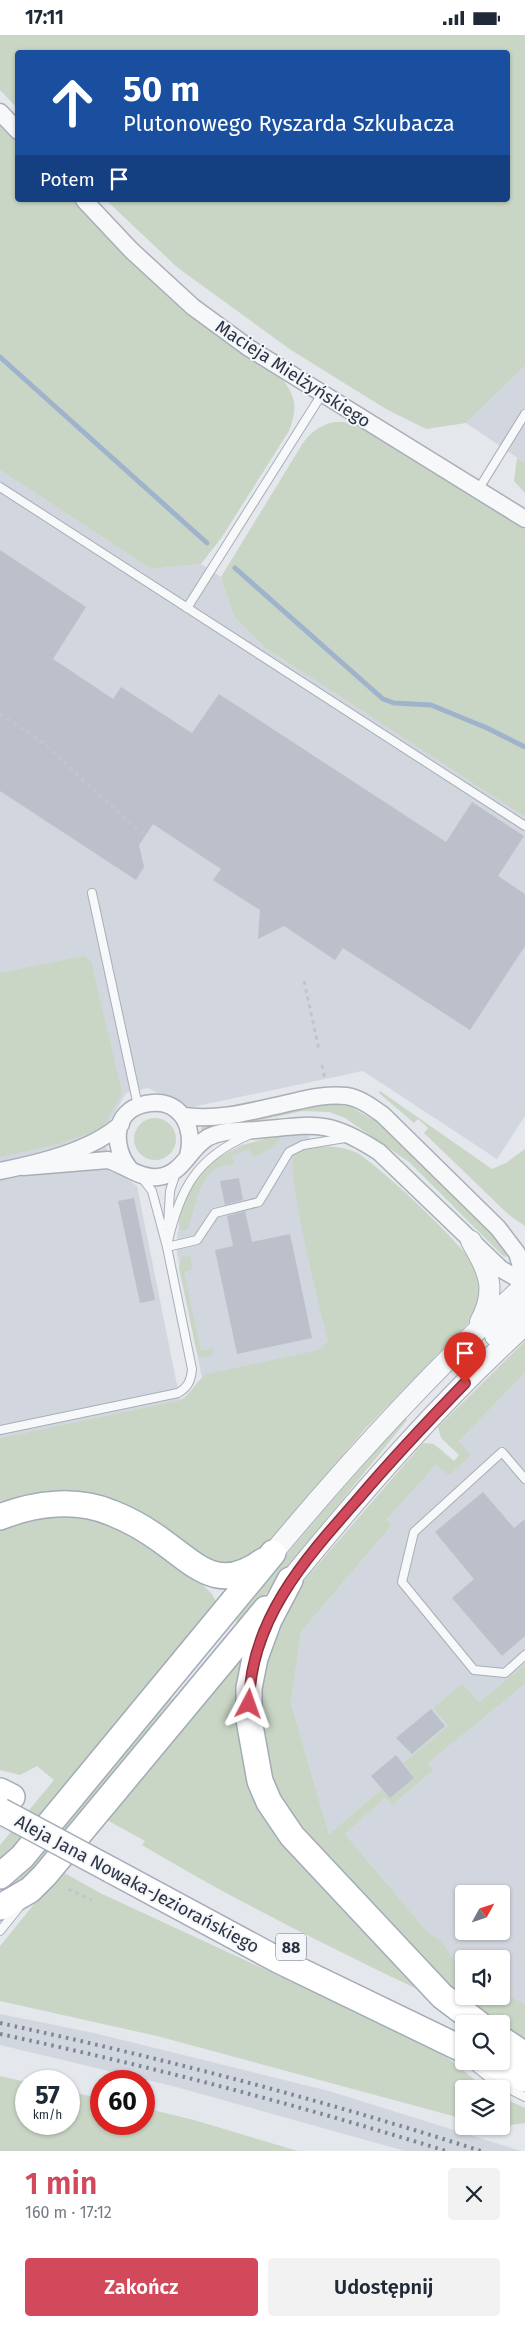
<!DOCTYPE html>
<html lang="pl">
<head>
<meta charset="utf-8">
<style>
	body { margin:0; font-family:"Fira Sans",sans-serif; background:#f2f2f3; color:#1f2937; height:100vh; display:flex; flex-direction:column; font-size:19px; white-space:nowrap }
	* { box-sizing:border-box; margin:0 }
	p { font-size:16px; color:#747a83 }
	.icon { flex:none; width:28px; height:28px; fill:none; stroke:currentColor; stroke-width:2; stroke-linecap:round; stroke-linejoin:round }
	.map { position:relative; height:2116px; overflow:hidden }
	.sheet { display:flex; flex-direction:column; background:#fff; flex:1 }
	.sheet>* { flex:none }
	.hud { position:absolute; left:15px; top:15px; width:495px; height:152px; border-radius:5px; box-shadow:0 1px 4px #0004; background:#1a4fa0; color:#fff; overflow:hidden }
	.needle { width:32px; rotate:50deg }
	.buttons { position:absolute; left:455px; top:1850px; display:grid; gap:10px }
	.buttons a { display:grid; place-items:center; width:55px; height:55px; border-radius:5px; background:#fff; box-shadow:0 1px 4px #0004; font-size:25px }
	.speed { position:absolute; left:15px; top:2035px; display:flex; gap:10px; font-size:25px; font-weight:700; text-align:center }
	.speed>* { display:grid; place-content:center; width:65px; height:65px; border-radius:50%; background:#fff; box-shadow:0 1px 4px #0004; line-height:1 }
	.speed small { font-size:12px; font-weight:400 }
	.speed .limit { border:8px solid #d22; background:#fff; color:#111 }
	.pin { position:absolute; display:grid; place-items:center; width:42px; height:42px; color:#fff; margin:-51px -21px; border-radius:50% 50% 50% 0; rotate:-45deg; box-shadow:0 0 5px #0007 }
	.pin .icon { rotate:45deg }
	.me { position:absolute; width:55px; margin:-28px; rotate:4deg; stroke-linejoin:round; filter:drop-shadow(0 0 4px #0008) }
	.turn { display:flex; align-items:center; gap:18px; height:105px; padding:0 25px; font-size:22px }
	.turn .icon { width:65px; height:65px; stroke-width:2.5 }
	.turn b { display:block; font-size:35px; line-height:42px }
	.then { display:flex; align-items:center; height:48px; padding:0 25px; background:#0003; gap:10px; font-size:19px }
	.round { display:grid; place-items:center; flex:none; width:52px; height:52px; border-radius:5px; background:#f2f2f3 }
	.summary { display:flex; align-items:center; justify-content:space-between; height:85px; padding:0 25px }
	h1 { font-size:30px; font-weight:600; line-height:38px; color:#d1495b }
	.button { display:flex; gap:10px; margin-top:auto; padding:10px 25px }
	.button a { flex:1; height:58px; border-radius:5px; background:#d1495b; color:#fff; font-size:20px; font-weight:600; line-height:58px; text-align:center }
	.button a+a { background:#f2f2f3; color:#1f2937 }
	.status { display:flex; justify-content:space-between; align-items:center; height:35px; padding:0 25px; background:#fff; direction:ltr }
	.status svg { height:14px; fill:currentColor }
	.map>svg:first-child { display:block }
	.built { fill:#d2d6de; fill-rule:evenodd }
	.green { fill:#c9d6c5 }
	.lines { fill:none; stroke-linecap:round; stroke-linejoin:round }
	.stream { stroke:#9fb4cc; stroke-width:5 }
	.building { fill:#bbc0ca }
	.service-casing { stroke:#a9aeb7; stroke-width:10 }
	.minor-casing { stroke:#a9aeb7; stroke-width:19 }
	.tertiary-casing { stroke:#a9aeb7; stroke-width:22 }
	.primary-casing { stroke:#a3abb8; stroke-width:28 }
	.path { stroke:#c2c5cb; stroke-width:3; stroke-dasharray:4 4; stroke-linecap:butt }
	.service { stroke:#f7f8fa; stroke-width:8 }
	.minor { stroke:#f7f8fa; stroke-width:16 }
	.tertiary { stroke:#f7f8fa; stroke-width:20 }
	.primary { stroke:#fff; stroke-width:25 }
	.rail { stroke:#7d8696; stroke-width:4; stroke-dasharray:2.5 5; stroke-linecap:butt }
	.primary-bridge-casing { stroke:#a3abb8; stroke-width:28; stroke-linecap:butt }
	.primary-bridge { stroke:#fff; stroke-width:25 }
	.route-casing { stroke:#882f3b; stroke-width:12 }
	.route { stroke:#d1495b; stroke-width:9 }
	.labels { text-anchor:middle; stroke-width:4; stroke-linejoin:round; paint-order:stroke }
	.shield { fill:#f4f6f9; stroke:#676e7b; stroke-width:1 }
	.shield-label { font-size:16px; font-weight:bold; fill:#2b3445 }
	.street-label { font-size:18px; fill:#2b3445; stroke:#f4f6f9 }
</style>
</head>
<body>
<div class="status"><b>17:11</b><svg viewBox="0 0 49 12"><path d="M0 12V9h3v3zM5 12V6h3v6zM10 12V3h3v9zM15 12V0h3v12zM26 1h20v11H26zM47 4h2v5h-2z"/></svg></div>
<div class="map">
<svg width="525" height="2116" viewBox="0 0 525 2116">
	<rect width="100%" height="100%" fill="#e4e7ec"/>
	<path class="built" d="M525 331V428L466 388Z
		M0 435 151 534 201 529 221 542 234 582 264 612 525 782V1081L497 1124 363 1036 188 1073 148 1053 126 1058 103 1098 111 1133 137 1151 180 1365 0 1403Z
		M291 1099 309 1100 318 1172 342 1312 203 1348 177 1218V1202L182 1172 198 1142 220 1122 241 1110Z
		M525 1338V1629L479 1667 462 1650 433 1673 448 1691 403 1728 414 1743 390 1763 382 1754 329 1799 291 1668 301 1597 392 1490 387 1484 436 1430 449 1441 471 1420 459 1406Z
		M525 1649V1969L501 1957V1924H464V1940L462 1939 441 1906 426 1895 345 1799 385 1763 392 1770 434 1735 428 1728ZM464 1859H501V1896H464Z
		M0 1979 94 1998 329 2056 521 2116H405L176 2052 0 2010Z"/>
	<path class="green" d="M0 0H525V331L466 388 426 394 386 374 291 315 178 233 106 165H508V18H18L17 73 0 55Z
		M0 88 17 106 18 165H74L116 209 283 345C297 363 297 375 289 396L222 502 201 529 151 534 0 435Z
		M334 387H345L365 395 525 494V782L264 612 234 582 221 542 303 408C312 396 319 391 334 387Z
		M517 423 525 428V458L514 446Z
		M84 921 91 926 122 1058 103 1093 59 1109 0 1122V938Z
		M380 1056 492 1134 506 1128 525 1114V1191L509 1180 424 1098 428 1093 418 1084 414 1088 379 1058Z
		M316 1068 349 1071 377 1087 479 1185 504 1212 507 1222 503 1221 409 1127 345 1083 329 1077 303 1076 204 1097 201 1095 202 1091Z
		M134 1104a21 21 0 1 1 42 0a21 21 0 1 1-42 0Z
		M278 1100 280 1105 268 1115 253 1122 249 1114 231 1121 235 1129C230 1130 224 1130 219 1132 198 1141 195 1176 188 1194L183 1196C176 1190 180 1182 182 1175 195 1126 234 1111 278 1100Z
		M312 1112C327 1111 343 1111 357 1118 379 1130 469 1215 478 1236 485 1254 479 1268 472 1284L365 1394 261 1516 219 1533 153 1490 0 1473V1403L180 1365C192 1359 195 1346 207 1339L319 1315 328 1306C321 1278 285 1136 294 1119L303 1113Z
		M190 1220 193 1234 184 1237 201 1316 213 1313 212 1320 206 1323 200 1322 197 1318 179 1233 182 1222Z
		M525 1306V1338L459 1406 471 1420 449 1441 436 1430 387 1484 392 1490 301 1597 291 1668 329 1799 382 1754 390 1763 414 1743 403 1728 448 1691 433 1673 462 1649 479 1667 525 1629V1649L428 1728 434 1735 392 1770 385 1763 345 1799 426 1895 441 1906 464 1940V1961H501V1957L525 1969V2004L501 1992V1989H495L476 1978 314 1815 274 1756 256 1662 279 1589 302 1548 423 1408 434 1409 454 1426 459 1420 441 1403 438 1392Z
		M405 1383 407 1385 234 1598 238 1578 323 1476Z
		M57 1478 111 1485 198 1545 212 1559 217 1568 0 1830V1810L54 1745 37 1731 20 1740 0 1735V1490Z
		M250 1608 247 1726 421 1956C326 1910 232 1864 142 1810L145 1806 105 1784Z
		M168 1661 172 1664 43 1830 0 1864Z
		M61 1836 100 1858 437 2014 486 2054H464V2084L157 2001 0 1966V1911Z
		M0 2041 26 2047V2089H69V2056L101 2064V2089H144V2073L194 2085 298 2116H0Z
		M501 2062 525 2073V2088L491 2093 485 2091H501Z"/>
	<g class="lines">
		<path class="stream" d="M0 322 207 508
			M235 533 383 664 394 668 431 670 487 693 525 712"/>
	</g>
	<path class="building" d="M0 515 86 572 53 624 113 664 121 652 192 698 219 659 446 807 472 767 524 801 498 841 525 859V911L470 995 343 913 335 925 284 891 258 904 260 875 213 845 221 834 153 789 139 810 144 832 136 845 0 756Z
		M239 1143 243 1165 225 1170 220 1146Z
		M134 1163 155 1265 140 1268 118 1166Z
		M245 1176 252 1207 290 1199 312 1303 237 1319 215 1215 233 1211 227 1181Z
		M483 1457 514 1493 525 1484V1601L502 1621 452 1563 474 1544 435 1497Z
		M431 1674 445 1691 412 1719 396 1703Z
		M396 1720 414 1743 390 1763 371 1741Z"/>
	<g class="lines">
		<g class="service-casing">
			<path id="service" d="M0 452 525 791
				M478 455 525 379
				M187 573 322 359
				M92 858 138 1071
				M168 1190 170 1156 176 1137
				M167 1210C180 1154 195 1123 251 1099
				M167 1212 197 1205 215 1178 259 1167 289 1117 303 1110 345 1103
				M0 1395 178 1358C188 1352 191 1346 192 1334L167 1212 152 1156 143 1144
				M525 1444 502 1417 414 1497 402 1547 474 1635 505 1638 525 1620
				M0 1896 20 1871
				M468 2026 493 2046 525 2062"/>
		</g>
		<g class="minor-casing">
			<path id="minor" d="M0 77 18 96
				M84 165 131 215 193 272 249 313 525 484
				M183 1081C221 1086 256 1075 293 1067 310 1063 328 1059 346 1061 360 1063 372 1072 383 1080L498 1193 517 1218 525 1245
				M23 1132 108 1125C125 1130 140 1144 158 1142 182 1140 188 1115 207 1103 221 1095 240 1096 256 1095 314 1090 327 1083 379 1117L501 1234 525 1248
				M129 1133C112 1112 112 1076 145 1069 179 1061 196 1091 188 1121
				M0 1136C39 1128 91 1116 121 1089"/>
		</g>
		<g class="tertiary-casing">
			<path id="tertiary" d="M471 1206C488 1236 498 1254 480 1287
				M495 1301 520 1272 525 1255
				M273 1518C352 1423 435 1333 525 1250
				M290 1545C363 1456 439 1368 525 1290"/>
		</g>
		<g class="primary-casing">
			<path id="primary" d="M0 1482C35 1468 76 1463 112 1478 130 1485 147 1495 162 1506 198 1532 219 1558 263 1526
				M290 1545 269 1585 255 1623 249 1653V1685L260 1746 269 1767 292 1801 442 1961 479 1989
				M0 1756 12 1762
				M111 1835 278 1925 464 2015
				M0 1841 22 1822 273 1518
				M0 1872 30 1855 45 1840 266 1574
				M501 2004 525 2020
				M487 2026 525 2044"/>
		</g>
		<path class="path" d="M0 679 41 706 134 792 146 800
			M304 946 319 1015
			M322 1030 325 1044
			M68 1854 92 1865"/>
		<use href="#service" class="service"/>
		<use href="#minor" class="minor"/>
		<use href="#tertiary" class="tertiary"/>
		<use href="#primary" class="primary"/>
		<path class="rail" d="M0 1988C162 2023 323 2065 481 2116
			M0 1999C150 2031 299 2070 446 2116"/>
		<g class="primary-bridge-casing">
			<path id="primary-bridge" d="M1 1776 111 1835"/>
		</g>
		<use href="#primary-bridge" class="primary-bridge"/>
	</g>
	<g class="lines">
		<g class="route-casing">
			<path id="route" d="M249 1669C250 1584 306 1523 359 1463 393 1423 428 1386 465 1348"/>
		</g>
		<use href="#route" class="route"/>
	</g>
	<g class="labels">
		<rect class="shield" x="276" y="1898.5" width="30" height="27" rx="4"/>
		<g class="shield-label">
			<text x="291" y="1918">88</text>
		</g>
		<g class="street-label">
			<text transform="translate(293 339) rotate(33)" y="6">Macieja Mielżyńskiego</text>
			<text transform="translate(137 1849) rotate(28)" y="6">Aleja Jana Nowaka-Jeziorańskiego</text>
		</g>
	</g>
</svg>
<div class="buttons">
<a><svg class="needle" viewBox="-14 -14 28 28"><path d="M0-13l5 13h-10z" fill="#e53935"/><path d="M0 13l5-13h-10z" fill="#747a83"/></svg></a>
<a><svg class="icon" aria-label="sound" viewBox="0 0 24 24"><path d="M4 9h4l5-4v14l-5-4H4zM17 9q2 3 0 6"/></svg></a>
<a><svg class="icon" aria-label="search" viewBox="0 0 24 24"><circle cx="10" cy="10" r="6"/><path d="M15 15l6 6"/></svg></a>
<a><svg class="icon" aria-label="layers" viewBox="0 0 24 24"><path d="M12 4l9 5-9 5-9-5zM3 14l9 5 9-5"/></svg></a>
</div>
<div class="speed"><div>57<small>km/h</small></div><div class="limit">60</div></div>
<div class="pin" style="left:465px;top:1348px;background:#d93025"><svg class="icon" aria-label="arrive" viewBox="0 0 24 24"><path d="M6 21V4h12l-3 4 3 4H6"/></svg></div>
<svg class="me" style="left:249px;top:1669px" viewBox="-20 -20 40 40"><path d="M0-17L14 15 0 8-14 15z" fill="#d1495b" stroke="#fff" stroke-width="4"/></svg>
<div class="hud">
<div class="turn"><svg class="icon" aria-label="ahead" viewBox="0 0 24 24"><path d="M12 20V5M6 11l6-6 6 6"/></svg><div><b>50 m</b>Plutonowego Ryszarda Szkubacza</div></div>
<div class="then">Potem<svg class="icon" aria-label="arrive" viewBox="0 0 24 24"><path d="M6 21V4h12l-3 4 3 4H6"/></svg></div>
</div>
</div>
<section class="sheet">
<div class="summary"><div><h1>1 min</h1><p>160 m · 17:12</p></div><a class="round"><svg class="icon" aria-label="close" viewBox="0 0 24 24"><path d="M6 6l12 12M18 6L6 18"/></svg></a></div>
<div class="button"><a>Zakończ</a><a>Udostępnij</a></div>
</section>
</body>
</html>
